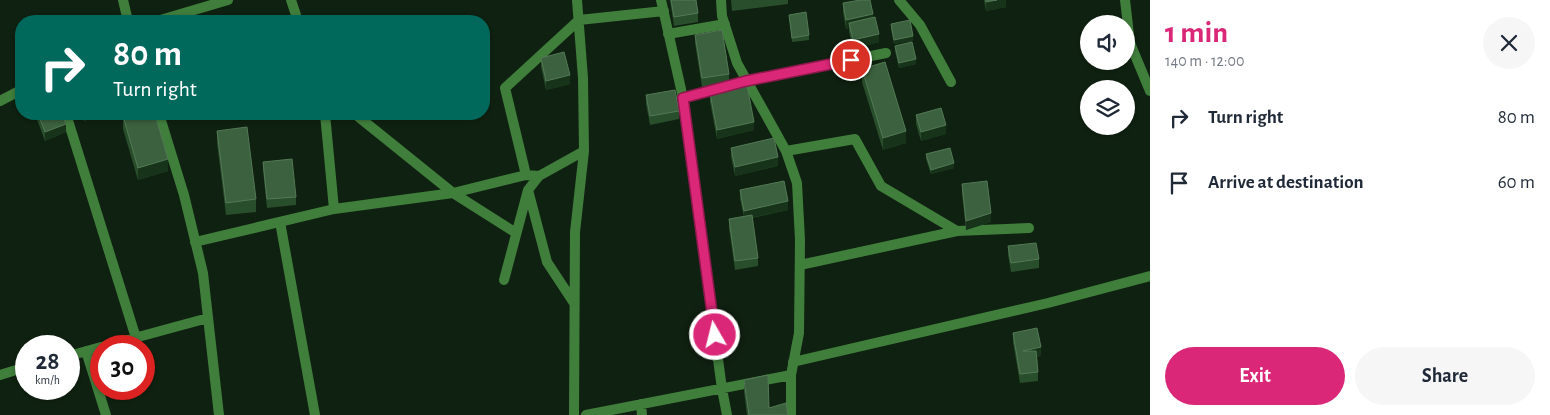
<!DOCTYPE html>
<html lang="en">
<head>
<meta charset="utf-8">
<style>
	body { margin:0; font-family:"Alegreya Sans",sans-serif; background:#f6f6f7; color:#1f2937; height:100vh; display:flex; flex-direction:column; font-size:19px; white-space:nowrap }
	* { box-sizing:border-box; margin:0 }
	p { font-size:16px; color:#747a83 }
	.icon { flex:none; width:28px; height:28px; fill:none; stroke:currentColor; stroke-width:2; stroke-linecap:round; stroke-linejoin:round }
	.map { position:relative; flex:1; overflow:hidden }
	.details { display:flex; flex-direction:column; background:#fff; width:400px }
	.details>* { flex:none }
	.guide { position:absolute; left:15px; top:15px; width:475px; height:105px; border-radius:20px; box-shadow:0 1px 4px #0004; background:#00695c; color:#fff; overflow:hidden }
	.fabs { position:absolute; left:1080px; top:15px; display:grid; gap:10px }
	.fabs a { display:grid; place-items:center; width:55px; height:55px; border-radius:50%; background:#fff; box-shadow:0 1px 4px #0004; font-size:25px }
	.speed { position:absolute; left:15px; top:335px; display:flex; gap:10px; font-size:25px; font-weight:700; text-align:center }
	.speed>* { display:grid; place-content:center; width:65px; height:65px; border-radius:50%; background:#fff; box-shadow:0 1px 4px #0004; line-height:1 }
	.speed small { font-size:12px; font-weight:400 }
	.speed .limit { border:8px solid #d22; background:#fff; color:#111 }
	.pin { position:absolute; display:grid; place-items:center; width:42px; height:42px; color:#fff; margin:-21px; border:2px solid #fff; border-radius:50%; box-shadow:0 1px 5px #0007 }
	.me { position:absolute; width:55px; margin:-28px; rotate:352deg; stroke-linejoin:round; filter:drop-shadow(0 0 4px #0008) }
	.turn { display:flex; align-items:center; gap:18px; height:105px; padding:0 15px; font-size:22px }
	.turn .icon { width:65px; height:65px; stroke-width:2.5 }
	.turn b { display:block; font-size:35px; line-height:42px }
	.round { display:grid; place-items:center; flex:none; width:52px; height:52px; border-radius:26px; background:#f6f6f7 }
	.summary { display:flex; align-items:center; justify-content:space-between; height:85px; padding:0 15px }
	h1 { font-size:30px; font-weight:600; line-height:38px; color:#db2777 }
	.button { display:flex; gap:10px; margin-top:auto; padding:10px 15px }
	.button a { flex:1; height:58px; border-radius:30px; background:#db2777; color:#fff; font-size:20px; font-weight:600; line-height:58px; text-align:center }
	.button a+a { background:#f6f6f7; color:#1f2937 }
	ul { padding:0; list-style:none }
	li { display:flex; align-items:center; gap:15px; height:65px; padding:0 15px }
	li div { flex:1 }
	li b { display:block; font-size:19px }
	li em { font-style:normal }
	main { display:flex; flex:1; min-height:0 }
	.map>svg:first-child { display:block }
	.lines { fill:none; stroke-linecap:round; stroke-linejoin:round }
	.minor { stroke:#407e3c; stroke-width:10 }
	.wall { fill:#294e2c }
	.shaded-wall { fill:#17341a }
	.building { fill:#3b613e; stroke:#537955 }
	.route-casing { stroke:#8e194d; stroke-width:12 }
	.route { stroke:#db2777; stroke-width:9 }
</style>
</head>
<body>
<main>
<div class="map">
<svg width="1150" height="415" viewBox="0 0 1150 415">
	<rect width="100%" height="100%" fill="#0f2110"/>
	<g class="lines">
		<path class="minor" d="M123 0 128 21
			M291 0 298 21
			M661 0 683 98 722 389 727 415
			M721 0 722 16 737 63 786 151 797 183 800 240 799 333 791 375V415
			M899 0 920 25 951 82
			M1125 0 1130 43 1150 91
			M157 21 228 0
			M668 34 725 24
			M683 98 746 81 886 53
			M0 101 21 90
			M66 114 136 338
			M159 114 184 195 203 273 219 415
			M325 114 334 209
			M355 114 453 193 516 233
			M786 151 855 139 881 186 957 231 1029 228
			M526 175 505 88 579 20 664 11
			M528 190 547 262 574 303
			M280 222 315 415
			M195 242 334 209 453 193 526 175 539 176 584 151
			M800 265 957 231
			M504 280 528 190 539 176
			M105 346 208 318
			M86 351 106 415
			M69 356 101 347
			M793 362 1048 303 1150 276
			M0 375 26 367
			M641 404 642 415
			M574 415 575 232 584 151 583 78 577 0
			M586 415 791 375"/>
	</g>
	<path class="wall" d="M670 0H696L698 13V22L674 26Z
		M731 0H788V4L732 11Z
		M984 0H1006V7L986 11Z
		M843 3 873 17 879 42 853 49 849 32V28L846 29 843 12Z
		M789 15 809 35V40L792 42Z
		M891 24 913 41 894 44 891 29Z
		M695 35 729 74V82L702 87 695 43Z
		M895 46 916 64 899 68 895 51Z
		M541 58 570 84 546 90 541 67Z
		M862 69 906 143 883 150 862 82Z
		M710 93 754 130 717 139 710 102Z
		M646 95 679 111V119L650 125 646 104Z
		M35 114H62L66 132 45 141Z
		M82 114H104L84 121Z
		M413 114H440V115L414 119Z
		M916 115 946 134 921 141 916 124Z
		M123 116 168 171 138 180 123 129Z
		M217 131 256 199V212L226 215 217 143Z
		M731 148 778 166 735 176 731 157Z
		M926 154 954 168 931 174 926 159Z
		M263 162 296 197V205L267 208 263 170Z
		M962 184 991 222 966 230 962 193Z
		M740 190 788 210 752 218 758 258V266L735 270 729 228V219L744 217 740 199Z
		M1008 246 1039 259V268L1011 272 1008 255Z
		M1013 333 1041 356 1037 357 1038 372V381L1020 383 1013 342Z
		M744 380 769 408 788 415H747L744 392Z"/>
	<path class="shaded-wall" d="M997 0H1006V7L986 11V2Z
		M873 14V23H849V28L846 29V20Z
		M879 34V42L853 49V40Z
		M913 36V41L894 44V40Z
		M916 59V64L899 68V63Z
		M570 75V84L546 90V81Z
		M84 114H104L84 121Z
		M754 122V130L717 139V130Z
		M66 124V132L45 141V132Z
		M946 125V134L921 141V132Z
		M906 131V143L883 150V138Z
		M778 157V166L735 176V167Z
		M168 159V171L138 180V168Z
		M954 163V168L931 174V170Z
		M788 201V210L744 219V211Z
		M991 213V222L966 230V221Z
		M1041 347V356L1023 360V351Z"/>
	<path class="building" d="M671 0H696L698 13 674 17Z
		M860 0H870L873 14 846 20 843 3Z
		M986 0H997L986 2Z
		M806 12 809 35 792 38 789 15Z
		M875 17 879 34 853 40 849 23Z
		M910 20 913 36 894 40 891 24Z
		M722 30 729 74 702 78 695 35Z
		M912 42 916 59 899 63 895 46Z
		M564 52 570 75 546 81 541 58Z
		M885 62 906 131 883 138 862 69Z
		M747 85 754 122 717 130 710 93Z
		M675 90 679 111 650 116 646 95Z
		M941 108 946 125 921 132 916 115Z
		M38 114H62L66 124 45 132Z
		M131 114H155L168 159 138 168 123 116Z
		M247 127 256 199 226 203 217 131Z
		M774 138 778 157 735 167 731 148Z
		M950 148 954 163 931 170 926 154Z
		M292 159 296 197 267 199 263 162Z
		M784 181 788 201 744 211 740 190Z
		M987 181 991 213 966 221 962 184Z
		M752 215 758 258 735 261 729 219Z
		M1036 243 1039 259 1011 263 1008 246Z
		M1037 328 1041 347 1023 351H1036L1038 372 1020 374 1013 333Z
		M768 375 769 408 786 403 788 415H749L744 380Z"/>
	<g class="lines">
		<g class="route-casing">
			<path id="route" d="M715 335 683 98 746 81 851 60"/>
		</g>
		<use href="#route" class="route"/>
	</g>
</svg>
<div class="fabs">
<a><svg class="icon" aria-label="sound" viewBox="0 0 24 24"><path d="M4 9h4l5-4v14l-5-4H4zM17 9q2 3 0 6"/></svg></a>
<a><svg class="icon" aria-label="layers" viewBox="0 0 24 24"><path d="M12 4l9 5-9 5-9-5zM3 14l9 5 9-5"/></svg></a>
</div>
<div class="speed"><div>28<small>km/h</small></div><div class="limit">30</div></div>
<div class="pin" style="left:851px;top:60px;background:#d93025"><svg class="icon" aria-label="arrive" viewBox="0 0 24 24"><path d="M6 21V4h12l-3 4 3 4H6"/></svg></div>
<svg class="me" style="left:715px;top:335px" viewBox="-20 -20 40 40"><circle r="17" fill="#db2777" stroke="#fff" stroke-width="3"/><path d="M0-11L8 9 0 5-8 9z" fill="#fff"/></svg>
<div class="guide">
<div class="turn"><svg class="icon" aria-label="right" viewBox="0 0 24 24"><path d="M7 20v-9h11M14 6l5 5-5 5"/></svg><div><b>80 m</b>Turn right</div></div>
</div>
</div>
<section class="details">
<div class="summary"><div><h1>1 min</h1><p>140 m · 12:00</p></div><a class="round"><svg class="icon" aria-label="close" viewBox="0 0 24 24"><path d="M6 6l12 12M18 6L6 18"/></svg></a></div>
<ul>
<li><svg class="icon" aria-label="right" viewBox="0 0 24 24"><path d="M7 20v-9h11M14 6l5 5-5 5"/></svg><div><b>Turn right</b></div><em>80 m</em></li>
<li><svg class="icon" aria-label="arrive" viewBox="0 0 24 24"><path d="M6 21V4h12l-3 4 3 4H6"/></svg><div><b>Arrive at destination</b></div><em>60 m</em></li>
</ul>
<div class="button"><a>Exit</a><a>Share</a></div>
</section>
</main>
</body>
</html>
